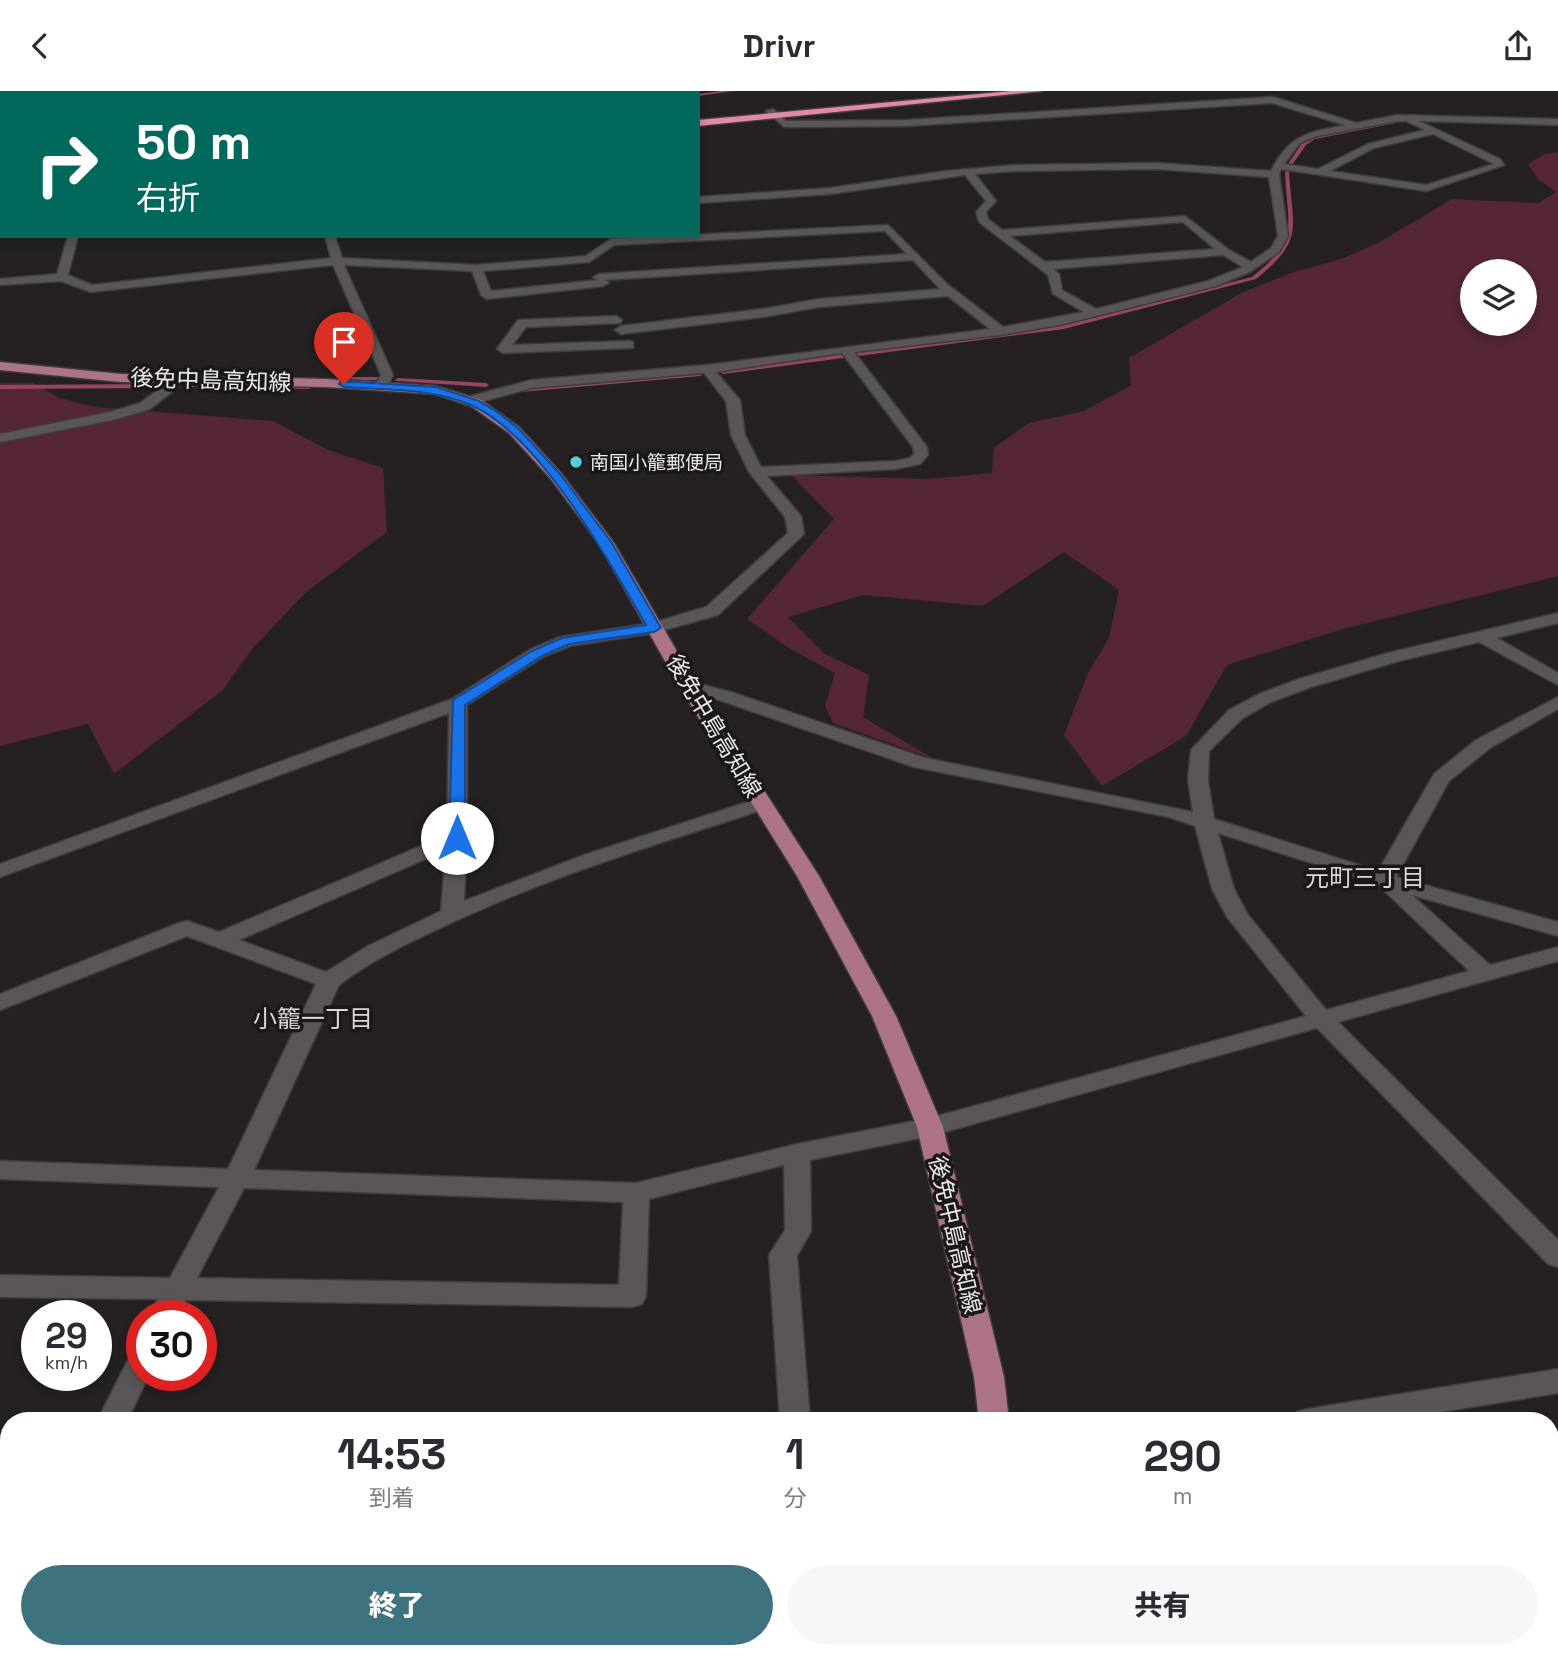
<!DOCTYPE html>
<html lang="ja">
<head>
<meta charset="utf-8">
<style>
	body { margin:0; font-family:"Space Grotesk","Noto Sans JP",sans-serif; background:#f7f7f7; color:#2b2b33; height:100vh; display:flex; flex-direction:column; font-size:26px; white-space:nowrap }
	* { box-sizing:border-box; margin:0 }
	p { font-size:23px; color:#7c7c81 }
	.icon { flex:none; width:38px; height:38px; fill:none; stroke:currentColor; stroke-width:2; stroke-linecap:round; stroke-linejoin:round }
	.map { position:relative; flex:1; overflow:hidden }
	.details { position:absolute; left:0px; top:1321px; width:1559px; height:247px; display:flex; flex-direction:column; background:#fff; border-radius:28px 28px 0 0; box-shadow:0 4px 10px #0003 }
	.details>* { flex:none }
	.banner { position:absolute; left:0px; top:0px; width:700px; height:147px; box-shadow:0 4px 10px #0003; background:#00695c; color:#fff; overflow:hidden }
	.fabs { position:absolute; left:1460px; top:168px; display:grid; gap:14px }
	.fabs a { display:grid; place-items:center; width:77px; height:77px; border-radius:50%; background:#fff; box-shadow:0 4px 10px #0003; font-size:35px }
	.speed { position:absolute; left:21px; top:1209px; display:flex; gap:14px; font-size:35px; font-weight:700; text-align:center }
	.speed>* { display:grid; place-content:center; width:91px; height:91px; border-radius:50%; background:#fff; box-shadow:0 4px 10px #0003; line-height:1 }
	.speed small { font-size:18px; font-weight:400 }
	.speed .limit { border:10px solid #d22; background:#fff; color:#111 }
	.pin { position:absolute; display:grid; place-items:center; width:60px; height:60px; color:#fff; margin:-72px -30px; border-radius:50% 50% 50% 0; rotate:-45deg; box-shadow:0 0 7px #0007 }
	.pin .icon { rotate:45deg }
	.me { position:absolute; width:77px; margin:-38px; rotate:0deg; stroke-linejoin:round; filter:drop-shadow(0 0 5px #0008) }
	.turn { display:flex; align-items:center; gap:24px; height:147px; padding:0 21px; font-size:32px }
	.turn .icon { width:91px; height:91px; stroke-width:2.5 }
	.turn b { display:block; font-size:49px; line-height:60px }
	.eta { display:flex; justify-content:space-evenly; align-items:center; height:119px; text-align:center }
	.eta b { font-size:42px; font-weight:800; line-height:49px }
	.primary-button { display:flex; gap:14px; margin-top:auto; padding:14px 21px }
	.primary-button a { flex:1; height:80px; border-radius:42px; background:#3d737f; color:#fff; font-size:28px; font-weight:800; line-height:80px; text-align:center }
	.primary-button a+a { background:#f7f7f7; color:#2b2b33 }
	header { display:flex; justify-content:space-between; align-items:center; height:91px; padding:0 21px; background:#fff; font-size:32px; font-weight:800 }
	.map>svg:first-child { display:block }
	.green { fill:#542636; fill-rule:evenodd }
	.lines { fill:none; stroke-linecap:round; stroke-linejoin:round }
	.stream { fill:#964561; fill-rule:evenodd }
	.river { fill:#964561; fill-rule:evenodd }
	.minor-casing { stroke:#3f3c3d; stroke-width:3 }
	.major-casing { stroke:#3f3c3d; stroke-width:3 }
	.highway-casing { stroke:#3f3c3d; stroke-width:3 }
	.minor { fill:#5a5657; fill-rule:evenodd }
	.major { fill:#ac7486; fill-rule:evenodd }
	.highway { fill:#e388a5; fill-rule:evenodd }
	.route { fill:#1a73e8; stroke:#114b97; stroke-width:2 }
	.poi-dot { fill:#54cadd; stroke:#1c1819; stroke-width:2.5 }
	.labels { text-anchor:middle; stroke-width:7; stroke-linejoin:round; paint-order:stroke }
	.far-poi-label { font-size:19px; fill:#ebe8e9; stroke:#1c1819; text-anchor:start }
	.street-label { font-size:23px; fill:#ebe8e9; stroke:#1c1819 }
	.neighbourhood-label { font-size:24px; fill:#dbd6d7; stroke:#1c1819 }
</style>
</head>
<body>
<header><svg class="icon" aria-label="back" viewBox="0 0 24 24"><path d="M15 5l-7 7 7 7"/></svg>Drivr<svg class="icon" aria-label="share" viewBox="0 0 24 24"><path d="M12 15V3M7 8l5-5 5 5M5 13v7h14v-7"/></svg></header>
<div class="map">
<svg width="1558" height="1567" viewBox="0 0 1558 1567">
	<rect width="100%" height="100%" fill="#252123"/>
	<path class="green" d="M1558 61V485L1343 538 1227 574 1186 645 1102 695 1064 644 1088 582 1109 547 1119 499 1064 461 983 515 863 504 788 526 825 563 869 584 863 626 934 668 833 632 825 615 835 582 789 557 747 528 834 428 791 384 928 388 992 382 994 357 1029 332 1084 320 1131 294 1129 267 1243 201 1294 181 1341 168 1380 151 1452 108 1538 112 1556 101 1538 88 1528 73 1544 63ZM1472 180H1524V233H1472Z
		M0 292H33L60 307 95 316 273 330 328 359 383 377 387 441 306 501 252 558 223 599 114 683 88 633 0 655Z"/>
	<g class="lines">
		<path class="stream" d="M721 0H734L698 5V3Z
			M1399 29 1401 31 1315 48 1306 54 1292 74 1288 73 1302 52 1312 46Z
			M1287 79 1289 80C1292 137 1306 148 1256 188L1064 238 723 283 720 281 723 279 1064 234 1252 186C1301 147 1287 136 1285 80Z
			M699 282 702 284 701 285 521 301 518 299 521 297Z
			M377 286 379 287V289L341 290 338 288 341 286Z
			M398 287 486 292 489 294 486 296 396 290 395 289Z
			M189 293 309 294 312 296 309 298 187 296V294Z
			M0 294 162 293 165 295 162 297 0 298Z"/>
		<path class="river" d="M10 0H51L9 2Z
			M1558 1424V1514L1550 1516V1425Z
			M323 1559H473L469 1567H320Z"/>
		<g class="minor-casing">
			<path id="minor" d="M348 0H356V2H348Z
				M1273 6 1356 32 1398 24 1558 28V34L1419 30 1500 68 1504 74 1426 100 1281 78 1279 83 1288 145 1279 161 1250 181 1216 195 1064 233 1001 244 854 261 927 356 928 364 920 373 896 378 767 385 801 425 804 443 718 524 654 542 570 555 543 566 467 614V747L464 810 584 764 754 709H768L771 713 768 717C661 752 553 784 451 832 412 850 373 868 339 894L254 1079 636 1092 797 1053 930 1027 1306 925 1227 826 1212 798 1195 735 1169 726 914 676 719 609 682 599 679 595 682 591 688 590 731 601 925 667 1193 721 1188 689 1191 659 1229 619 1259 603 1299 588 1388 562 1558 522V532L1497 547 1558 582V594L1479 551 1399 570 1311 596 1271 611 1243 627 1209 660 1208 689 1214 728 1378 780 1434 683 1476 649 1558 606V618L1490 657 1449 690 1396 786 1558 831V845L1412 804 1490 874 1558 856V870L1338 931 1558 1149V1176L1548 1173 1317 937 930 1045 810 1069 811 1140 797 1165 810 1330H780L769 1164 785 1139 784 1074 649 1108 646 1205 642 1213 632 1216 186 1209 177 1225H149L158 1208 0 1206V1184L170 1187 219 1096 0 1088V1070L228 1078 316 893 187 845 0 919V903L179 832 187 830 219 841 447 744 449 622 0 786V773L452 608 531 558 560 546 652 532 706 516 788 442 785 426 749 381 731 344 726 310 704 282 532 297 469 314 464 313V307L531 289 707 274 990 238 948 205 819 216 763 226 621 243 615 239 621 235 763 218 819 208 940 198 913 169 605 189 609 192 603 195 487 208 481 204 472 180 344 174 393 284 387 297 382 298 375 294 381 284 333 174 91 201 61 190 0 194V188L57 183 68 145H78L68 184 92 194 331 167 325 145H335L342 167 476 174 586 165 611 148 888 134 947 193 1003 236 1084 221 1053 203 1048 184 979 131 976 121 986 110 965 84 830 103 698 112V106L830 97 946 80 1015 74 1157 72 1271 80C1290 43 1307 42 1345 34L1272 12 907 35 784 36 766 20 773 18 786 30 907 29ZM1398 30H1406L1425 39 1368 53 1318 78 1284 73 1300 52 1317 45ZM1433 43 1494 73 1426 94 1330 80 1374 57ZM1157 78 1269 86 1278 145 1271 157 1251 171 1229 159 1185 125 1002 139 988 128 986 121 996 110 975 83 1015 80ZM1183 131 1215 158 1045 171 1010 145ZM885 140 907 163 599 183 593 186 598 189 491 200 483 180 589 171 614 154ZM1223 164 1243 176 1208 190 1096 218 1062 199 1059 183 1053 178ZM842 262 913 356 914 363 910 367 896 370 761 376 745 344 740 309 716 281ZM1218 742 1377 793 1469 880 1326 919 1248 824 1234 798ZM446 759 441 820 368 855 326 881 239 849ZM244 1097 623 1111 619 1194 197 1187Z
				M0 56H2V62H0Z
				M616 225 622 229 620 232 526 236 512 254 629 250 633 251V257L503 262 497 258 518 229Z
				M178 285 185 289 183 292 150 318 113 329 0 351V343L110 321 140 312Z
				M142 1257V1284H149L127 1330H97L132 1261Z
				M1558 1278V1302L1384 1330H1292L1296 1321 1307 1318Z
				M9 1382V1408L0 1409V1383Z
				M1558 1498V1528L1550 1530V1500Z
				M9 1532V1559H22L20 1567H0V1535Z
				M1227 1559H1308L1304 1567H1223Z"/>
		</g>
		<g class="major-casing">
			<path id="major" d="M0 271 121 283 326 288 436 295 481 309 519 336 561 382 614 452 697 595 819 785 896 925 943 1036 1004 1286 1009 1330H979L974 1286 917 1036 872 925 797 785 679 595 599 453 551 388 509 342 471 315 435 303 326 296 121 291 0 279Z
				M989 1559H1023V1567H989Z"/>
		</g>
		<g class="highway-casing">
			<path id="highway" d="M1011 0H1042L698 35V29Z
				M0 124H2V130H0Z"/>
		</g>
		<use href="#minor" class="minor"/>
		<use href="#major" class="major"/>
		<use href="#highway" class="highway"/>
	</g>
	<path class="route" d="M341 290 436 296 479 310 497 321 518 337 560 383 612 452 661 537 654 541 569 553 542 565 465 614V747L463 750 457 751 449 747 453 609 532 560 562 547 646 534C610 471 539 344 471 314 431 297 387 299 344 296L339 293Z"/>
	<circle class="poi-dot" cx="576" cy="371" r="7"/>
	<g class="labels">
		<g class="far-poi-label">
			<text x="590" y="378">南国小籠郵便局</text>
		</g>
		<g class="street-label">
			<text transform="translate(211 289) rotate(2)" y="8">後免中島高知線</text>
			<text transform="translate(714 635) rotate(59)" y="8">後免中島高知線</text>
			<text transform="translate(955 1144) rotate(77)" y="8">後免中島高知線</text>
		</g>
		<g class="neighbourhood-label">
			<text x="1365" y="795">元町三丁目</text>
			<text x="313" y="936">小籠一丁目</text>
		</g>
	</g>
</svg>
<div class="fabs">
<a><svg class="icon" aria-label="layers" viewBox="0 0 24 24"><path d="M12 4l9 5-9 5-9-5zM3 14l9 5 9-5"/></svg></a>
</div>
<div class="speed"><div>29<small>km/h</small></div><div class="limit">30</div></div>
<div class="pin" style="left:344px;top:293px;background:#d93025"><svg class="icon" aria-label="arrive" viewBox="0 0 24 24"><path d="M6 21V4h12l-3 4 3 4H6"/></svg></div>
<svg class="me" style="left:457px;top:747px" viewBox="-20 -20 40 40"><circle r="19" fill="#fff"/><path d="M0-13L10 11 0 6-10 11z" fill="#1a73e8"/></svg>
<div class="banner">
<div class="turn"><svg class="icon" aria-label="right" viewBox="0 0 24 24"><path d="M7 20v-9h11M14 6l5 5-5 5"/></svg><div><b>50 m</b>右折</div></div>
</div>
<section class="details">
<div class="eta">
<div><b>14:53</b><p>到着</p></div>
<div><b>1</b><p>分</p></div>
<div><b>290</b><p>m</p></div>
</div>
<div class="primary-button"><a>終了</a><a>共有</a></div>
</section>
</div>
</body>
</html>
